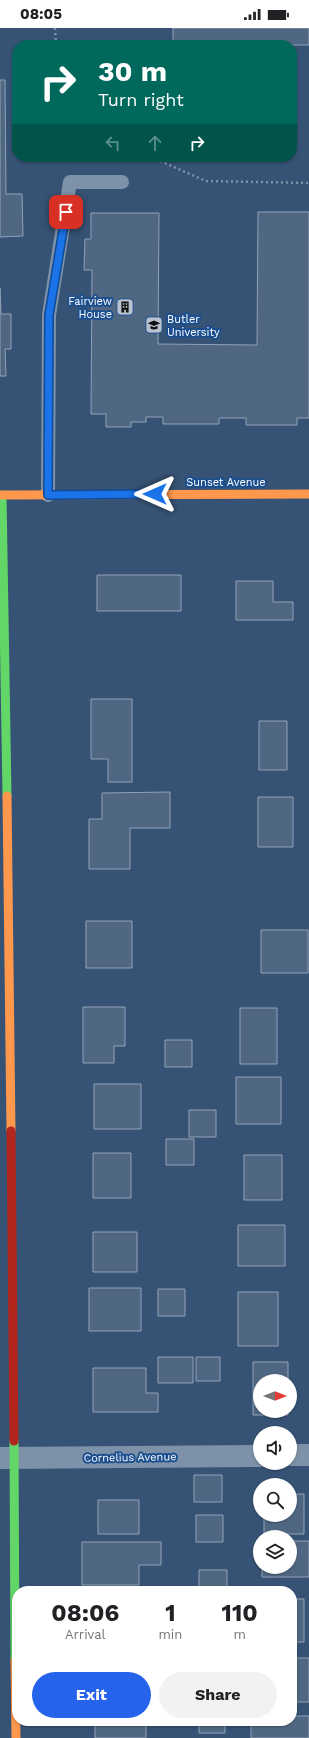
<!DOCTYPE html>
<html lang="en">
<head>
<meta charset="utf-8">
<style>
	body { margin:0; font-family:"Work Sans",sans-serif; background:#f2f2f2; color:#202124; height:100vh; display:flex; flex-direction:column; font-size:15px; white-space:nowrap }
	* { box-sizing:border-box; margin:0 }
	p { font-size:13px; color:#757577 }
	.icon { flex:none; width:22px; height:22px; fill:none; stroke:currentColor; stroke-width:2; stroke-linecap:round; stroke-linejoin:round }
	.map { position:relative; flex:1; overflow:hidden }
	.side { position:absolute; left:12px; top:1558px; width:285px; height:140px; display:flex; flex-direction:column; background:#fff; border-radius:16px; box-shadow:0 1px 3px #0004 }
	.side>* { flex:none }
	.banner { position:absolute; left:12px; top:12px; width:285px; height:122px; border-radius:16px; box-shadow:0 1px 3px #0004; background:#00695c; color:#fff; overflow:hidden }
	.needle { width:26px; rotate:90deg }
	.tools { position:absolute; left:253px; top:1346px; display:grid; gap:8px }
	.tools a { display:grid; place-items:center; width:44px; height:44px; border-radius:50%; background:#fff; box-shadow:0 1px 3px #0004; font-size:20px }
	.pin { position:absolute; display:grid; place-items:center; width:34px; height:34px; color:#fff; margin:-17px; border-radius:8px; box-shadow:0 2px 6px #0006 }
	.me { position:absolute; width:44px; margin:-22px; rotate:270deg; stroke-linejoin:round; filter:drop-shadow(0 0 3px #0008) }
	.turn { display:flex; align-items:center; gap:14px; height:84px; padding:0 20px; font-size:18px }
	.turn .icon { width:52px; height:52px; stroke-width:2.5 }
	.turn b { display:block; font-size:28px; line-height:34px }
	.lanes { display:flex; align-items:center; height:38px; padding:0 20px; background:#0003; justify-content:center; gap:20px; direction:ltr }
	.lanes .off { opacity:.35 }
	.eta { display:flex; justify-content:space-evenly; align-items:center; height:68px; text-align:center }
	.eta b { font-size:24px; font-weight:700; line-height:28px }
	.primary-button { display:flex; gap:8px; margin-top:auto; padding:8px 20px }
	.primary-button a { flex:1; height:46px; border-radius:24px; background:#2563eb; color:#fff; font-size:16px; font-weight:700; line-height:46px; text-align:center }
	.primary-button a+a { background:#f2f2f2; color:#202124 }
	.status { display:flex; justify-content:space-between; align-items:center; height:28px; padding:0 20px; background:#fff; direction:ltr }
	.status svg { height:11px; fill:currentColor }
	.map>svg:first-child { display:block }
	.building { fill:#506783; stroke:#92a2b6 }
	.lines { fill:none; stroke-linecap:round; stroke-linejoin:round }
	.path { stroke:#7d92a8; stroke-width:2.5; stroke-dasharray:2 3; stroke-linecap:butt }
	.lane { stroke:#7d92a8; stroke-width:14 }
	.street { stroke:#7d92a8; stroke-width:22 }
	.fast { stroke:#63d668; stroke-width:9 }
	.slow { stroke:#ff974d; stroke-width:9 }
	.jam { stroke:#b3261e; stroke-width:9 }
	.route-casing { stroke:#114b97; stroke-width:10 }
	.route { stroke:#1a73e8; stroke-width:7 }
	.labels { text-anchor:middle; stroke-width:4; stroke-linejoin:round; paint-order:stroke }
	.poi-label { font-size:11px; fill:#fff; stroke:#1b4f8f; text-anchor:end }
	.street-label { font-size:11px; fill:#fff; stroke:#1b4f8f }
</style>
</head>
<body>
<div class="status"><b>08:05</b><svg viewBox="0 0 49 12"><path d="M0 12V9h3v3zM5 12V6h3v6zM10 12V3h3v9zM15 12V0h3v12zM26 1h20v11H26zM47 4h2v5h-2z"/></svg></div>
<div class="map">
<svg width="309" height="1710" viewBox="0 0 309 1710">
	<rect width="100%" height="100%" fill="#365274"/>
	<path class="building" d="M173 0H309V17H173Z
		M0 52H5L6 166H22L23 208 0 209Z
		M258 184H309V390H297V397H246V390H219V396H163V389H146V394H131V399H106V386H91L92 242H84L85 211H91V185H159L158 316 257 317Z
		M0 260 1 286H11V321H5L6 348H0Z
		M97 547H181V583H97Z
		M236 553H273V574H293V592H236Z
		M91 671H132V754H108V731H91Z
		M259 693H287V742H259Z
		M170 764V800H130V841H89V791H102V765Z
		M258 769H293V819H258Z
		M86 893H132V940H86Z
		M261 902H308V945H261Z
		M83 979H125V1018H114V1035H83Z
		M240 980H277V1036H240Z
		M165 1012H192V1039H165Z
		M236 1049H281V1096H236Z
		M94 1056H141V1101H94Z
		M189 1082H216V1109H189Z
		M166 1111H194V1137H166Z
		M93 1125H131V1170H93Z
		M244 1127H282V1172H244Z
		M238 1197H285V1238H238Z
		M93 1204H137V1244H93Z
		M89 1260H141V1303H89Z
		M158 1261H185V1288H158Z
		M238 1264H278V1318H238Z
		M158 1329H193V1355H158Z
		M196 1329H220V1353H196Z
		M253 1334H288V1353H260V1383H288V1387H253Z
		M93 1340H146V1365H158V1384H93Z
		M194 1447H222V1474H194Z
		M290 1466H304V1506H264V1487H290Z
		M98 1472H139V1506H98Z
		M196 1487H223V1514H196Z
		M290 1513H309V1549H262V1539H290Z
		M82 1514H161V1537H139V1557H82Z
		M199 1542H227V1563H199Z
		M292 1571H304V1614H292Z
		M292 1630H309V1674H292Z
		M292 1688H309V1710H251V1693H292Z
		M95 1693H146V1710H95Z
		M199 1693H225V1705H199Z"/>
	<g class="lines">
		<path class="path" d="M55 0 56 17
			M151 129 206 153 309 155"/>
		<path class="lane" d="M48 467 49 287 70 154H122"/>
		<path class="street" d="M290 1427H309
			M0 1430 260 1428"/>
		<path class="fast" d="M2 467 7 768
			M14 1413 15 1633"/>
		<path class="slow" d="M0 467 309 466
			M7 768 11 1103
			M15 1633 16 1710"/>
		<path class="jam" d="M11 1103 14 1413"/>
	</g>
	<g class="lines">
		<g class="route-casing">
			<path id="route" d="M66 184 49 287 48 467 155 466"/>
		</g>
		<use href="#route" class="route"/>
	</g>
	<defs>
		<g id="building-square" transform="scale(0.9)"><rect x="-9" y="-9" width="18" height="18" rx="4" fill="#b9c2ce" stroke="#1b4f8f"/><path d="M-4-6H4V6H1V3H-1V6H-4ZM-2.5-4.3h1.7v1.8h-1.7ZM.8-4.3h1.7v1.8H.8ZM-2.5-1h1.7V.8h-1.7ZM.8-1h1.7V.8H.8Z" fill="#111"/></g>
		<g id="university-square" transform="scale(0.9)"><rect x="-9" y="-9" width="18" height="18" rx="4" fill="#b9c2ce" stroke="#1b4f8f"/><path d="M0-5L7-2L0 1L-7-2ZM-4 1L0 2.5L4 1V4Q0 6-4 4Z" fill="#111"/></g>
	</defs>
	<g fill-rule="evenodd">
		<use href="#building-square" x="125" y="279"/>
		<use href="#university-square" x="154" y="297"/>
	</g>
	<g class="labels">
		<g class="poi-label">
			<text x="112" y="277">Fairview<tspan x="112" dy="13">House</tspan></text>
			<text x="167" y="295" text-anchor="start">Butler<tspan x="167" dy="13">University</tspan></text>
		</g>
		<g class="street-label">
			<text x="226" y="458">Sunset Avenue</text>
			<text transform="translate(130 1429) rotate(-1)" y="4">Cornelius Avenue</text>
		</g>
	</g>
</svg>
<div class="tools">
<a><svg class="needle" viewBox="-14 -14 28 28"><path d="M0-13l5 13h-10z" fill="#e53935"/><path d="M0 13l5-13h-10z" fill="#757577"/></svg></a>
<a><svg class="icon" aria-label="sound" viewBox="0 0 24 24"><path d="M4 9h4l5-4v14l-5-4H4zM17 9q2 3 0 6"/></svg></a>
<a><svg class="icon" aria-label="search" viewBox="0 0 24 24"><circle cx="10" cy="10" r="6"/><path d="M15 15l6 6"/></svg></a>
<a><svg class="icon" aria-label="layers" viewBox="0 0 24 24"><path d="M12 4l9 5-9 5-9-5zM3 14l9 5 9-5"/></svg></a>
</div>
<div class="pin" style="left:66px;top:184px;background:#d93025"><svg class="icon" aria-label="arrive" viewBox="0 0 24 24"><path d="M6 21V4h12l-3 4 3 4H6"/></svg></div>
<svg class="me" style="left:155px;top:466px" viewBox="-20 -20 40 40"><path d="M0-17L14 15 0 8-14 15z" fill="#1a73e8" stroke="#fff" stroke-width="4"/></svg>
<div class="banner">
<div class="turn"><svg class="icon" aria-label="right" viewBox="0 0 24 24"><path d="M7 20v-9h11M14 6l5 5-5 5"/></svg><div><b>30 m</b>Turn right</div></div>
<div class="lanes"><svg class="icon off" aria-label="left" viewBox="0 0 24 24"><path d="M17 20v-9H6M10 6l-5 5 5 5"/></svg><svg class="icon off" aria-label="ahead" viewBox="0 0 24 24"><path d="M12 20V5M6 11l6-6 6 6"/></svg><svg class="icon" aria-label="right" viewBox="0 0 24 24"><path d="M7 20v-9h11M14 6l5 5-5 5"/></svg></div>
</div>
<section class="side">
<div class="eta">
<div><b>08:06</b><p>Arrival</p></div>
<div><b>1</b><p>min</p></div>
<div><b>110</b><p>m</p></div>
</div>
<div class="primary-button"><a>Exit</a><a>Share</a></div>
</section>
</div>
</body>
</html>
